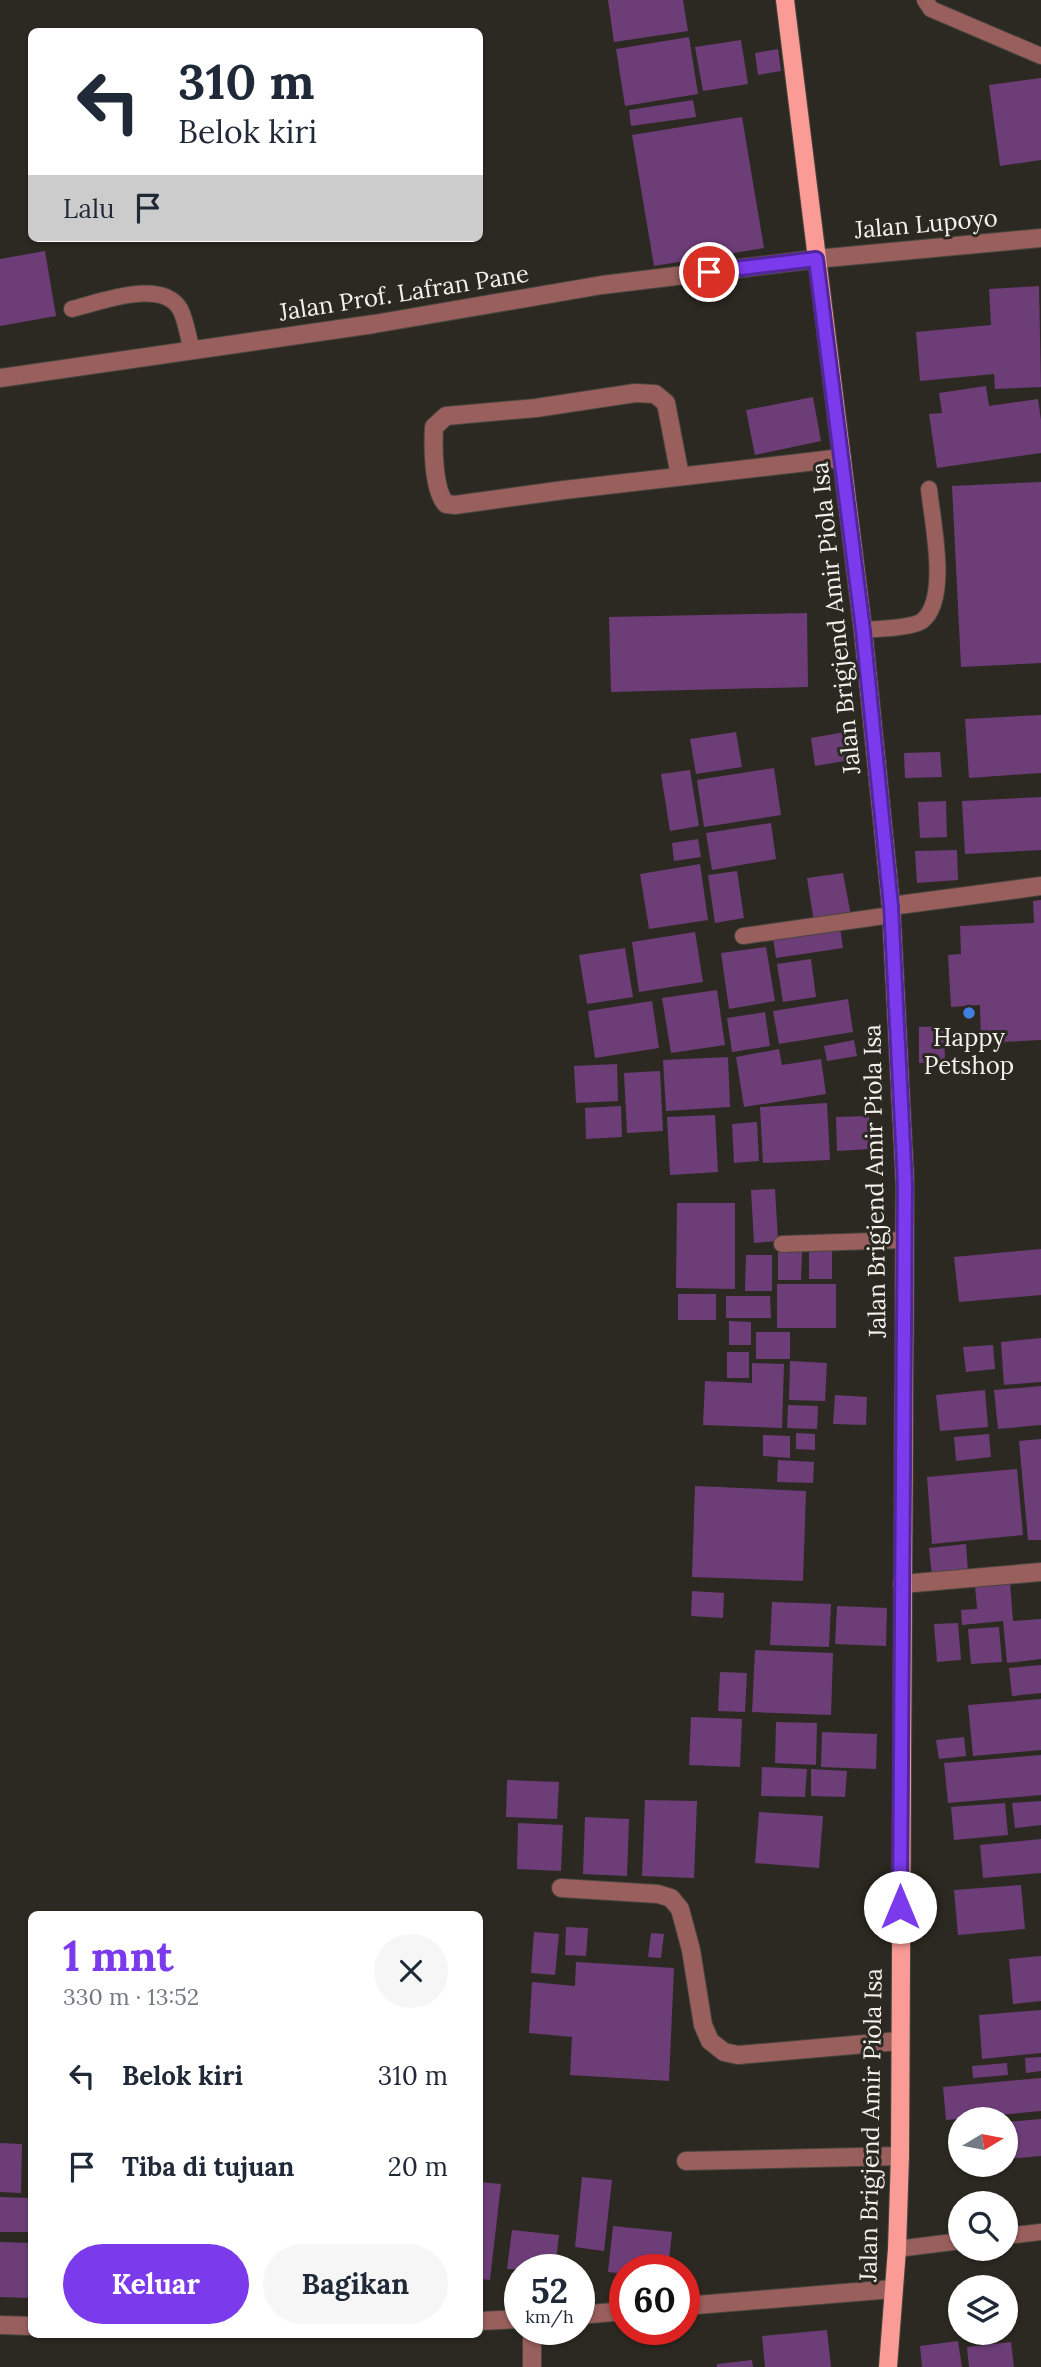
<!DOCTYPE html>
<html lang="id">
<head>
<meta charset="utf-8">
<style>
	body { margin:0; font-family:Lora,serif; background:#f6f6f7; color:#1f2937; height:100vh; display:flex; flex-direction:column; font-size:26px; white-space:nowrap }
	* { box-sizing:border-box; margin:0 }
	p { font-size:23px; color:#747a83 }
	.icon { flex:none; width:38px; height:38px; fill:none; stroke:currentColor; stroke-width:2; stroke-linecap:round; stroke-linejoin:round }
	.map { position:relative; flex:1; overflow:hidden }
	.panel { position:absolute; left:28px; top:1911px; width:455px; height:427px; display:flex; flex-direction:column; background:#fff; border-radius:10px; box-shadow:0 2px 5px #0004 }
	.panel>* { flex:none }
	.hud { position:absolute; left:28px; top:28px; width:455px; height:214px; border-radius:10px; box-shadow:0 2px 5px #0004; background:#fff; color:#1f2937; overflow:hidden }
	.needle { width:46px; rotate:80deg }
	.fabs { position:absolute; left:948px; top:2107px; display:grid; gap:14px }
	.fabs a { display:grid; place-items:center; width:70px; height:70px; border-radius:50%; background:#fff; box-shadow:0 2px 5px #0004; font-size:35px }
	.speed { position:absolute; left:504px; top:2254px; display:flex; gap:14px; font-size:35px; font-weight:700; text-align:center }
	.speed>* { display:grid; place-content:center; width:91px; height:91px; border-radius:50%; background:#fff; box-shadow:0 2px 5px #0004; line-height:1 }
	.speed small { font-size:18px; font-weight:400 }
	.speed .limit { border:10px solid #d22; background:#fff; color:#111 }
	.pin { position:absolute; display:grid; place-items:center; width:60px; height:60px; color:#fff; margin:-30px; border:4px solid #fff; border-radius:50%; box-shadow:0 2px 7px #0007 }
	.me { position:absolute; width:77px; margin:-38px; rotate:0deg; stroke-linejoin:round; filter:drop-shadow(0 0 5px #0008) }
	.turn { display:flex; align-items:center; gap:24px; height:147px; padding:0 35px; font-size:32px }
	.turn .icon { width:91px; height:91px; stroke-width:2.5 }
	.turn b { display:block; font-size:49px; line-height:60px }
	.then { display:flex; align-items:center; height:66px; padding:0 35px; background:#0003; gap:14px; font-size:26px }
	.round { display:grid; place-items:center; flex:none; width:74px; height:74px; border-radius:37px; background:#f6f6f7 }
	.summary { display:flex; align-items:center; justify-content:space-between; height:119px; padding:0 35px }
	h1 { font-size:42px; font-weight:800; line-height:52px; color:#7c3aed }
	.action { display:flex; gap:14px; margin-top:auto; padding:14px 35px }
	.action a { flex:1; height:80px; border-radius:42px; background:#7c3aed; color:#fff; font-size:28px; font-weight:800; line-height:80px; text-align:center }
	.action a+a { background:#f6f6f7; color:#1f2937 }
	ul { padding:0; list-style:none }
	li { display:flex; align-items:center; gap:21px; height:91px; padding:0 35px }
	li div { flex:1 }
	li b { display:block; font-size:26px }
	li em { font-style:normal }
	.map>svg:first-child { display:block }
	.building { fill:#6d3d78 }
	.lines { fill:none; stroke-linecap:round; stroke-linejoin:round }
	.lane-casing { stroke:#48453e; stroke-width:18 }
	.street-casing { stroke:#48453e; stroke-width:20 }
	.primary-casing { stroke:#48453e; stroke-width:20 }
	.lane { stroke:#995f5c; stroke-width:16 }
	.street { stroke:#995f5c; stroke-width:18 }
	.primary { stroke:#fa9b95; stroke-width:18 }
	.route-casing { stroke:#51269a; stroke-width:18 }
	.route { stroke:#7c3aed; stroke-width:12 }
	.shop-dot { fill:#3f7fe0; stroke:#2c2922; stroke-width:2.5 }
	.labels { text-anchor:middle; stroke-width:6; stroke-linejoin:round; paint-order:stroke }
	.street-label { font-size:24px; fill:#f3f1ed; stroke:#2c2922 }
	.poi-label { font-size:24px; fill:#f3f1ed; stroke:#2c2922 }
</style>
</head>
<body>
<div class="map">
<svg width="1041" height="2367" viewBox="0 0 1041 2367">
	<rect width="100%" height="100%" fill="#2c2922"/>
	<path class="building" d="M608 0H683L688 31 614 42Z
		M689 37 698 94 625 106 616 49Z
		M741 40 748 84 703 91 695 47Z
		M778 49 781 71 758 75 755 53Z
		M1041 78V160L1000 166 989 85Z
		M693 100 696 117 631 126 629 110Z
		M742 117 764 248 654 266 632 135Z
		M45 251 56 316 0 326V259Z
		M1039 286 1041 387 995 389 994 374 920 381 916 332 991 325 989 289Z
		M986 386 989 406 1038 399 1041 420V453L937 468 929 414 942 413 939 393Z
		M813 397 821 441 755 455 746 410Z
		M1041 482V663L961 667 952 486Z
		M807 613 808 687 611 692 609 617Z
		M1041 715V773L969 778 965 719Z
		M736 732 742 767 696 774 690 739Z
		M845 732 850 760 815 766 811 738Z
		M940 752 942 777 905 778 904 753Z
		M774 768 781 815 704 827 697 780Z
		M690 770 699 826 670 831 661 774Z
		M1041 797V850L965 854 962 801Z
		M946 801 947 837 920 838 918 802Z
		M771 823 776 859 712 870 706 833Z
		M698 839 701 857 674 861 672 843Z
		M957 850 958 880 917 883 915 851Z
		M700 864 708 920 649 929 640 874Z
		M737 871 744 918 715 923 708 875Z
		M843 873 851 916 814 922 807 878Z
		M1041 900V1040L981 1043 980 1005 951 1007 948 955 961 954 960 926 1034 923 1033 901Z
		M840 927 843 948 776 958 773 938Z
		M695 932 703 982 639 992 632 942Z
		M766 947 775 1001 729 1009 721 953Z
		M625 948 633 997 587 1004 579 955Z
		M811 959 816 997 783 1002 777 964Z
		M717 990 725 1045 671 1053 662 998Z
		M848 999 853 1032 779 1044 773 1011Z
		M652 1001 659 1048 595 1058 588 1011Z
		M765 1012 770 1046 732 1052 727 1018Z
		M944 1026 945 1062 919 1063V1027Z
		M854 1040 857 1056 827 1061 824 1046Z
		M779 1049 782 1065 821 1059 826 1094 744 1107 736 1057Z
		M728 1057 730 1107 666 1111 663 1060Z
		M617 1064 618 1101 576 1103 574 1066Z
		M660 1071 663 1131 627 1133 624 1073Z
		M827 1103 830 1160 763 1163 760 1107Z
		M621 1106 622 1137 586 1139 585 1108Z
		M715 1115 718 1172 670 1175 667 1117Z
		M869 1116 870 1149 837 1151 836 1117Z
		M757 1122 759 1161 734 1163 732 1124Z
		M775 1189 778 1241 754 1243 751 1190Z
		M677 1203H735V1289L676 1288Z
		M809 1246 832 1247V1279H809Z
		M1041 1249V1295L959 1302 954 1257Z
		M778 1252H802L801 1280H778Z
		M746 1255H772V1291H745Z
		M777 1284H836V1328H777Z
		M678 1294H716V1320H678Z
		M726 1296H770L771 1318H726Z
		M729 1321 751 1322V1345H729Z
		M756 1332H790V1359H756Z
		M1041 1338V1382L1004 1385 1001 1342Z
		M993 1345 995 1369 966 1372 963 1347Z
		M727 1352H749V1378H727Z
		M790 1361 827 1363 825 1401 789 1400Z
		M752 1363 784 1364 782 1428 703 1425 705 1381 752 1383Z
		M1041 1386V1425L998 1429 994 1390Z
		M985 1390 988 1427 940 1431 936 1395Z
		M835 1395 867 1397 866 1425 833 1424Z
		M788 1405 818 1406 817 1429 787 1428Z
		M796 1433 815 1434V1450L796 1449Z
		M989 1434 991 1457 956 1461 954 1437Z
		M763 1435 790 1436V1458L763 1456Z
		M1041 1439V1540H1028L1019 1441Z
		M778 1460 814 1462 813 1483 777 1482Z
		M1017 1469 1023 1535 932 1544 927 1477Z
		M695 1486 806 1491 803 1581 692 1577Z
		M966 1544 968 1572 932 1576 929 1548Z
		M1010 1582 1013 1621 1041 1619V1659L1007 1663 1003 1621 962 1625 961 1610 977 1609 975 1585Z
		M692 1591 724 1593 723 1618 691 1616Z
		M772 1602 831 1604 829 1647 770 1645Z
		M837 1606 887 1608 886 1646 835 1644Z
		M958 1623 961 1660 937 1662 934 1624Z
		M999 1627 1002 1662 971 1664 968 1629Z
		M755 1650 833 1653 831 1715 752 1712Z
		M1041 1665V1693L1012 1696 1009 1668Z
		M720 1672 747 1673 745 1712 718 1711Z
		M1041 1699V1750L973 1756 968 1705Z
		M691 1717 742 1719 740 1767 689 1765Z
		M776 1722 817 1723 816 1765 775 1763Z
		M822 1732 877 1734 876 1769 821 1767Z
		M964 1737 966 1756 939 1759 936 1740Z
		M1041 1755V1795L948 1803 944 1763Z
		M762 1767 807 1769 805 1797 761 1796Z
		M811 1769 847 1771 845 1797 811 1796Z
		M507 1780 559 1782 557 1819 506 1817Z
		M645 1800 697 1801 694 1878 642 1876Z
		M1041 1801V1825L1015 1828 1012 1803Z
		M1005 1803 1008 1835 954 1840 951 1807Z
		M759 1812 823 1816 819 1868 755 1863Z
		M585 1817 629 1819 627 1876 583 1874Z
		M518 1823 563 1825 561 1871 517 1869Z
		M1041 1839V1873L983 1878 980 1845Z
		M1021 1885 1025 1929 958 1935 954 1890Z
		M566 1927 588 1928 586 1956 565 1955Z
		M534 1932 559 1934 555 1975 531 1973Z
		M651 1933 664 1934 661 1958 648 1957Z
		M1041 1956V2001L1013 2004 1009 1959Z
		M576 1962 674 1968 669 2081 570 2075 572 2037 529 2033 532 1982 575 1986Z
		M1041 2010V2053L982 2059 979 2015Z
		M1041 2057V2071L1026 2073 1025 2058Z
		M1007 2063 1008 2075 973 2078 972 2066Z
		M1041 2078V2111L946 2120 943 2087Z
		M1041 2119V2156L1006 2159V2122Z
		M0 2143 22 2144 21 2193 0 2192Z
		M582 2177 612 2180 604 2251 575 2247Z
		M480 2182 501 2184 490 2280 480 2279Z
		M0 2197 32 2198V2232H0Z
		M613 2226 672 2232 668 2270H625V2274L608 2272Z
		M512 2230 559 2235 555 2270 507 2269Z
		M0 2242 32 2243V2298L0 2297Z
		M827 2330 831 2367H765L762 2336Z
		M958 2341 962 2367H922L920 2346Z
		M1011 2342 1014 2367H969L967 2347Z
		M752 2360 753 2367H717V2364Z"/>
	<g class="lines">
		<g class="lane-casing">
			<path id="lane" d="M925 0 931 9 1041 56
				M72 309C100 302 162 278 180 309 186 320 188 337 192 350
				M863 630C877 629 912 628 922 621 950 600 932 520 929 489
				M743 936 891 915
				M782 1244 904 1240
				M1006 2236 1041 2232
				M897 2249 961 2241"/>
		</g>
		<g class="street-casing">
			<path id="street" d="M0 378 374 324 602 285 816 259 1041 238
				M680 476 666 403 655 394 635 393 536 408 446 416 434 427C433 446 433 490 446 504L455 505 564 490 842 458
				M891 906 1041 886
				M902 1584 1041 1572
				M561 1888 658 1894 671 1898 680 1909 691 1950 703 2025 710 2041 724 2052 738 2055 899 2041
				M686 2161 900 2156
				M684 2306 893 2289
				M579 2315 625 2311
				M480 2321 520 2319
				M0 2325 32 2326
				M532 2329V2367"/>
		</g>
		<g class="primary-casing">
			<path id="primary" d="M785 0 863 630 891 906 905 1184 900 2156 897 2249 888 2367"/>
		</g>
		<use href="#lane" class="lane"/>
		<use href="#street" class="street"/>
		<use href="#primary" class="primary"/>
	</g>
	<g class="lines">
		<g class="route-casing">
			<path id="route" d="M709 272 816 259 863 630 891 906 905 1184 900 1907"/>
		</g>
		<use href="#route" class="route"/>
	</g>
	<circle class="shop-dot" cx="969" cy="1013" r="7"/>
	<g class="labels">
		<g class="street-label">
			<text transform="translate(926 224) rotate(-5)" y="8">Jalan Lupoyo</text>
			<text transform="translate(404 293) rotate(-9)" y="8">Jalan Prof. Lafran Pane</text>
			<text transform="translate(836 618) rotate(-96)" y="8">Jalan Brigjend Amir Piola Isa</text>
			<text transform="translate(875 1181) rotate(-91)" y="8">Jalan Brigjend Amir Piola Isa</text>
			<text transform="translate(871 2125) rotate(-89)" y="8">Jalan Brigjend Amir Piola Isa</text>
		</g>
		<g class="poi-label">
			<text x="969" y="1046">Happy<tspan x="969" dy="28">Petshop</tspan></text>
		</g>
	</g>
</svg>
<div class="fabs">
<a><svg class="needle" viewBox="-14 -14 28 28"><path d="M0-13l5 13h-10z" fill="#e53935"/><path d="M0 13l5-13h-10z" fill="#747a83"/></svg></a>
<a><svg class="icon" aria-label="search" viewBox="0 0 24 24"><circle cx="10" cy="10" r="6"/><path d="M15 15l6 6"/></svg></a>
<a><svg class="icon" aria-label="layers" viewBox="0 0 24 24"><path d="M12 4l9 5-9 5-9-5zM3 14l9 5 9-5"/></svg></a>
</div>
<div class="speed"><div>52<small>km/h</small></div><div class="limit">60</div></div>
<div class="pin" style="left:709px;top:272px;background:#d93025"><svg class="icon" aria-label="arrive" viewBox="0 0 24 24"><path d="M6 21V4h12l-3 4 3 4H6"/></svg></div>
<svg class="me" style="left:900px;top:1907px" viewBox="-20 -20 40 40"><circle r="19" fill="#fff"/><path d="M0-13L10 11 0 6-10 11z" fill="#7c3aed"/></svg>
<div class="hud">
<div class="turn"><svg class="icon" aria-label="left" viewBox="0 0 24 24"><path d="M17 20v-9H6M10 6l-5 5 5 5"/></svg><div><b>310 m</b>Belok kiri</div></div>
<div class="then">Lalu<svg class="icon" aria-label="arrive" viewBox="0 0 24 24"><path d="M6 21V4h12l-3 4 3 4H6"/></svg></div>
</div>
<section class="panel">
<div class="summary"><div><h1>1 mnt</h1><p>330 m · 13:52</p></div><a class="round"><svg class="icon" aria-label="close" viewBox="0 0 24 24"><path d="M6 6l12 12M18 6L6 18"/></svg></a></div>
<ul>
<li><svg class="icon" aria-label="left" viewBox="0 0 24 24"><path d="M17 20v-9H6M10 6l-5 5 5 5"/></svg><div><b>Belok kiri</b></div><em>310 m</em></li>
<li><svg class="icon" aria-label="arrive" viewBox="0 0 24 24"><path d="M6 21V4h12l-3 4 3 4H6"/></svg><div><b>Tiba di tujuan</b></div><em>20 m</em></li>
</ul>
<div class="action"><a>Keluar</a><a>Bagikan</a></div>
</section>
</div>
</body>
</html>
